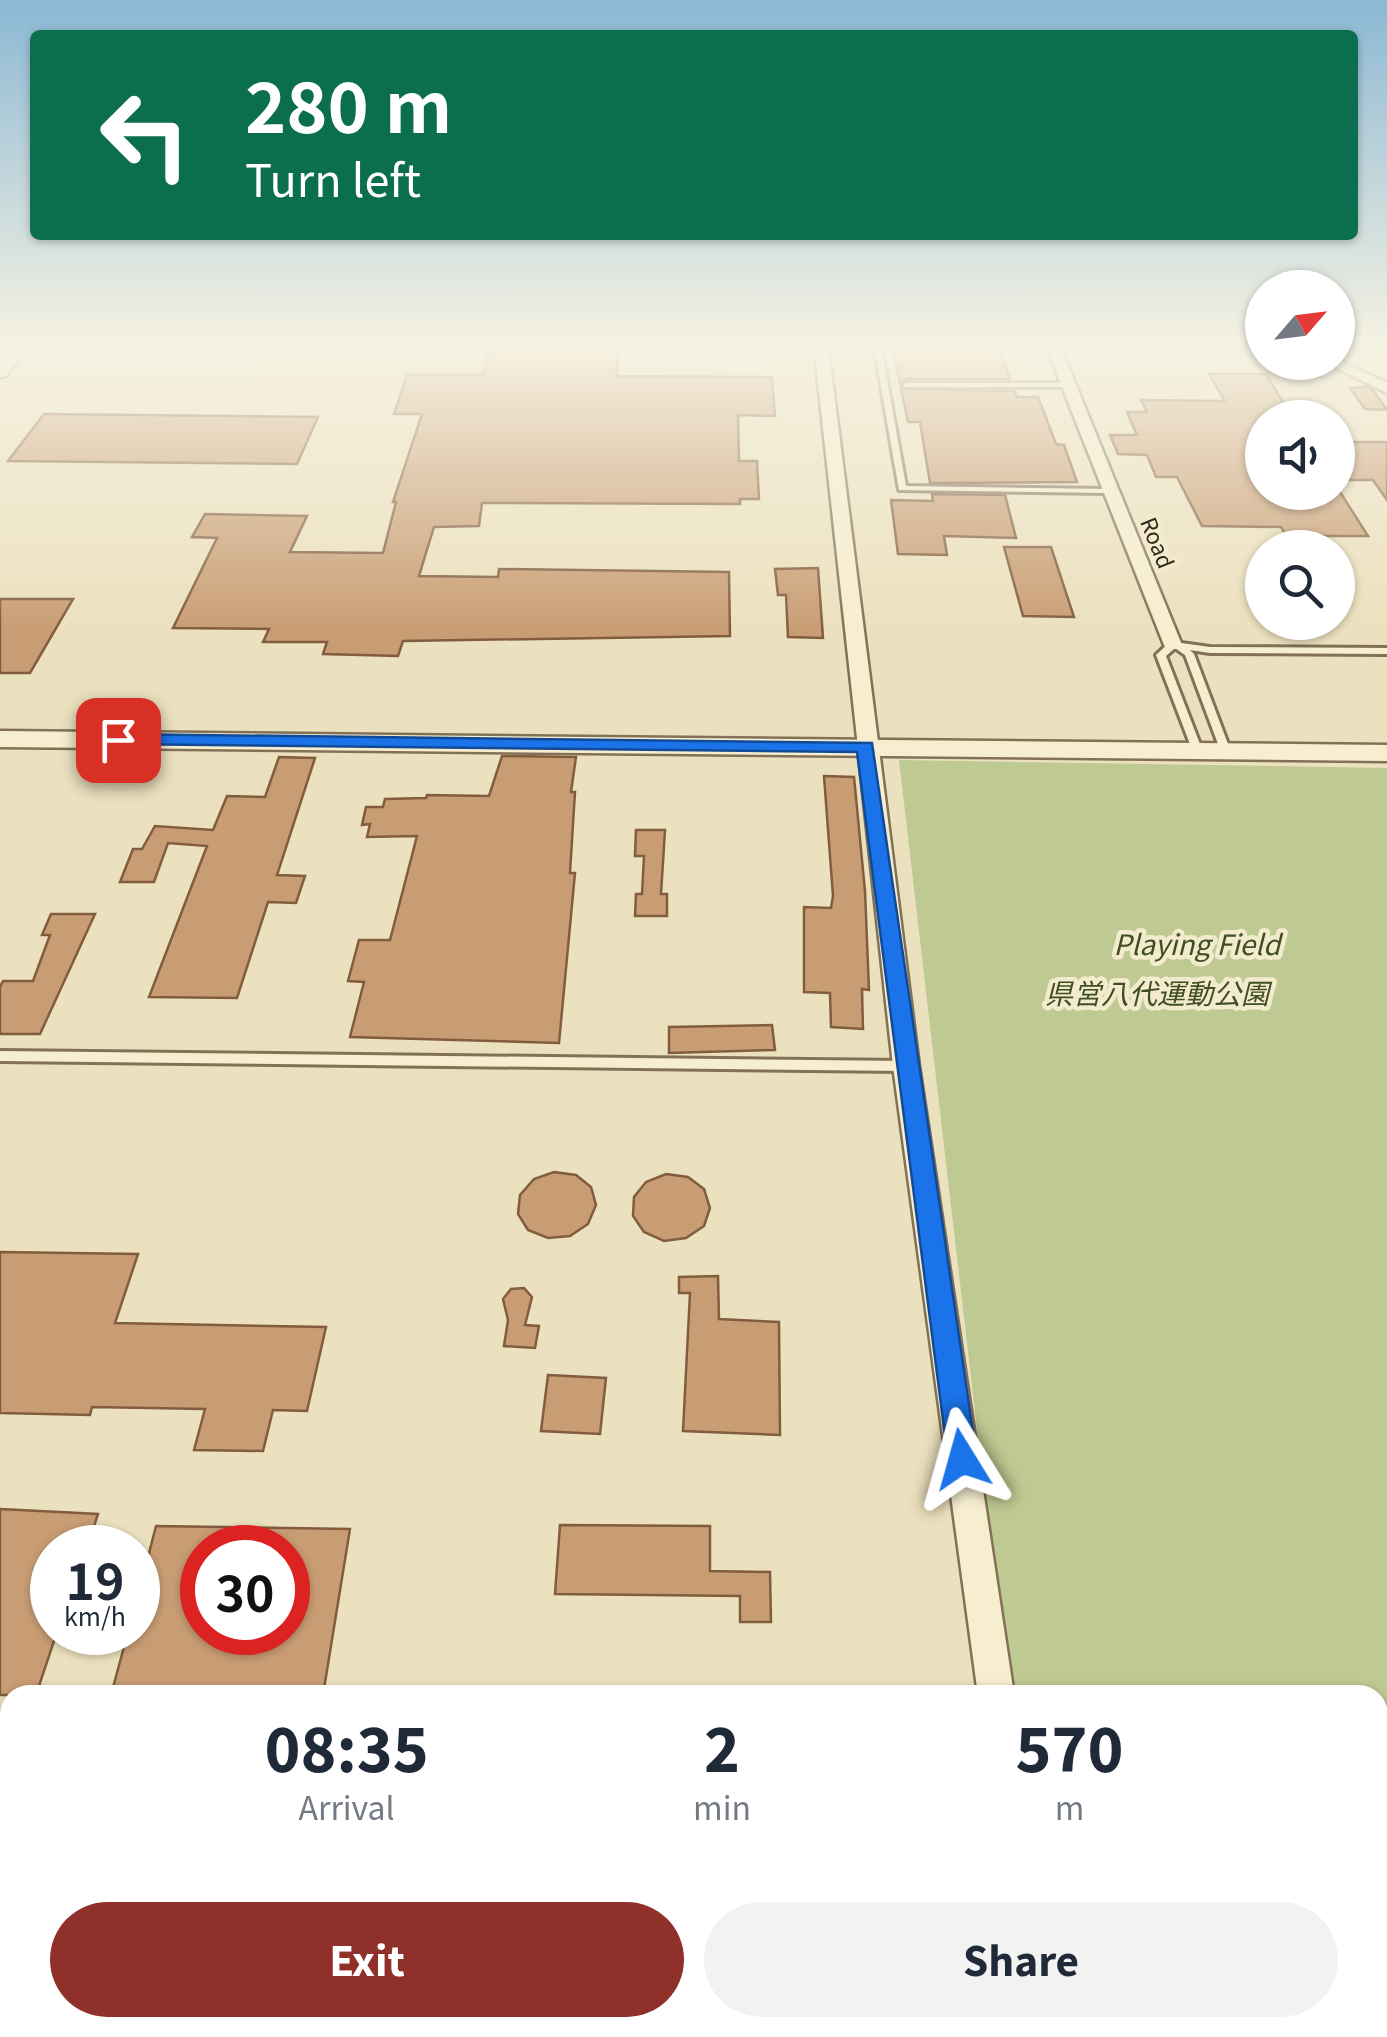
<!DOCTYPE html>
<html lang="en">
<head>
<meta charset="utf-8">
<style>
	body { margin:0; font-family:Georgia,"Noto Sans JP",serif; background:#f2f2f3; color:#1f2937; height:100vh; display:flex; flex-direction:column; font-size:38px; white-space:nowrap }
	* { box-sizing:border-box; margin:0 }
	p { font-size:32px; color:#747a83 }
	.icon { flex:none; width:55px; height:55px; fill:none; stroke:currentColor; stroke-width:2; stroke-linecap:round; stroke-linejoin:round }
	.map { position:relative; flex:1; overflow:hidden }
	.side { position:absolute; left:0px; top:1685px; width:1388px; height:352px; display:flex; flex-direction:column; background:#fff; border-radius:30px 30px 0 0; box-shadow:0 2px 8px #0004 }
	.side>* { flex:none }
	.top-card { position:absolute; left:30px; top:30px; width:1328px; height:210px; border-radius:10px; box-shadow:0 2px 8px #0004; background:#0b6e4f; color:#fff; overflow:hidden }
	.needle { width:65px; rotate:62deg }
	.controls { position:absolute; left:1245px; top:270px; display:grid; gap:20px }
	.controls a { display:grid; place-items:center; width:110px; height:110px; border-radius:50%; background:#fff; box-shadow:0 2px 8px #0004; font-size:50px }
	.speed { position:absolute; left:30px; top:1525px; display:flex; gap:20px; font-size:50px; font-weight:700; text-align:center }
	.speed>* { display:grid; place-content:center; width:130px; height:130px; border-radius:50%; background:#fff; box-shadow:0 2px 8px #0004; line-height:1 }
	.speed small { font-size:25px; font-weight:400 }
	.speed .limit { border:15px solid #d22; background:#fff; color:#111 }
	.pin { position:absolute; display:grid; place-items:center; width:85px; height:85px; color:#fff; margin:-42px; border-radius:20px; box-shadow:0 5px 15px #0006 }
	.me { position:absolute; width:110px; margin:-55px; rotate:352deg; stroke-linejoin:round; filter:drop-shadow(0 0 8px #0008) }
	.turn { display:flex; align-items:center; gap:35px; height:210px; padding:0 50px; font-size:45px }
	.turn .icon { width:130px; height:130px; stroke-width:2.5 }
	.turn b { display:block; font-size:70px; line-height:85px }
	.eta { display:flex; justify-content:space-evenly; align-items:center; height:170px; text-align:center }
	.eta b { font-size:60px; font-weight:800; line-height:70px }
	.cta { display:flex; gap:20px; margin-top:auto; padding:20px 50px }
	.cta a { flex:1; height:115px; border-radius:60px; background:#90302a; color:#fff; font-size:40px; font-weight:800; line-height:115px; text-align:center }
	.cta a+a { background:#f2f2f3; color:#1f2937 }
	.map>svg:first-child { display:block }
	.green { fill:#bfc992 }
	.water { fill:#a1bdb7; stroke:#698a84; stroke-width:2.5 }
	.building { fill:#c99d74; stroke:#815d3e; stroke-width:2.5; fill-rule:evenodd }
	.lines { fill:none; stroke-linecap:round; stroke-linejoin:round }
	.service-casing { stroke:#837157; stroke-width:6 }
	.minor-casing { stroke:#837157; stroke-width:5 }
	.tertiary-casing { stroke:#837157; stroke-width:5 }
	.service { fill:#f7eed0; fill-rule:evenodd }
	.minor { fill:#f7eed0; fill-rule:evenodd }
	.tertiary { fill:#f7eed0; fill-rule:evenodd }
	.route { fill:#1a73e8; stroke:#114b97; stroke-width:2.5 }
	.labels { text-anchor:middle; stroke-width:9; stroke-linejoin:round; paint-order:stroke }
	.far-street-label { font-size:22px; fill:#33281b; stroke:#f3ebcd }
	.park-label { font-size:28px; font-style:italic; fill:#404e23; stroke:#f3ebcd }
</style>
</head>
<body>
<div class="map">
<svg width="1387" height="2037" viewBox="0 0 1387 2037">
	<rect width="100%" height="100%" fill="#ece1be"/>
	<path class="green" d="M899 760 1387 768V1802L1378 1803V1695H1008Z"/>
	<path class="water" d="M1378 1934H1387V2037H0V1994H10V2028H1378Z"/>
	<path class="building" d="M490 346H619L616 376 772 377 775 416 738 415 739 461H757L759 499H740V504L482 503 479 526 434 527 419 576 498 577 499 569 729 572 730 636 403 641 398 656 323 654 327 642H263L269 629 173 628 217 538 192 537 205 514 307 516 290 552 383 553 396 502H393L422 414H394L407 375H483Z
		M892 346H998L1010 379H907L900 383Z
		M1209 374H1266L1293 418H1262V492H1340L1368 536H1286L1281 527 1202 526 1177 477H1156L1147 455 1118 454 1110 435H1137L1127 412H1147L1141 400 1225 401Z
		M1367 387 1373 390 1387 410 1365 409 1350 388Z
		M901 389 1014 391 1017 397H1038L1056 444 1064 445 1077 482 930 483 920 422H908Z
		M44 414 318 417 297 464 8 461Z
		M1338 442H1387V500L1373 480H1338Z
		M932 494 1005 495 1016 538 944 536 947 555 898 554 891 500 933 501Z
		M1004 547H1051L1074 617 1023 616Z
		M818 568 823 638 788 637 786 595H778L775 569Z
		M0 599H73L30 673H0Z
		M502 756 576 757 571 792H575L570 873H575L559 1043 350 1037 364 982 348 981 359 940H390L417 836 367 837 370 824 362 825 366 807H383L385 799 426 798 427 795 489 796Z
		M279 757 315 758 277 875 305 876 296 903 268 902 237 998 149 997 207 846 168 843 154 882H120L133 849H142L155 826 213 830 227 796 265 797Z
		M824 776 854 777 865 891 869 990 862 989 863 1029 831 1027 830 993 804 992V907L831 908 833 896Z
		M636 830H665L661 894H667V916H635L636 894H642L644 856H635Z
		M51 914H95L40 1034H0V987L3 981H33L50 935H42Z
		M772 1025 775 1050 669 1053V1027Z
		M554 1172 576 1175 591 1187 596 1205 588 1224 570 1236 548 1238 528 1230 518 1214 520 1195 534 1179Z
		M666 1174 688 1177 704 1189 710 1208 704 1226 686 1238 664 1241 644 1232 633 1216 634 1197 646 1182Z
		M0 1252 138 1254 115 1323 326 1327 307 1411 273 1410 263 1451 194 1450 205 1409 92 1407 90 1415 0 1413Z
		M718 1276 719 1319 779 1322 780 1435 683 1431 690 1293H679V1277Z
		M524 1288 532 1297 525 1325 539 1326 535 1348 504 1346 508 1320 503 1299 511 1289Z
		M548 1375 606 1378 600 1434 541 1431Z
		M0 1509 98 1514 87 1548H52V1632H57L36 1695H0Z
		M560 1525 710 1526V1571L770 1572 771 1622H740V1596L555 1594Z
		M156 1526 350 1529 323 1695H111L128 1632H138V1596ZM202 1548H288V1632H202Z"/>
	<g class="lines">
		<g class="service-casing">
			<path id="service" d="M874 346H881L906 486 1108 489 1112 491 1108 493 899 490Z
				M907 383H1068L1072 385 1068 387H904L903 385Z
				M1171 637 1181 643 1210 647 1387 648V654L1210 653 1190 650 1194 654 1231 752 1226 755 1221 752 1185 655 1175 648 1166 656 1203 752 1198 755 1193 752 1156 655 1169 643 1166 640Z
				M0 1051 906 1061 911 1062 912 1066 911 1070 906 1071 0 1061Z"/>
		</g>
		<g class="minor-casing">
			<path id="minor" d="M814 346H828L919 1066 1014 1695H978L893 1066Z
				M1046 346H1060L1182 645 1180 649H1166L1164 645Z
				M1338 360 1387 383V393L1324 362Z"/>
		</g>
		<g class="tertiary-casing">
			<path id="tertiary" d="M13 346H30L6 376 0 377V361Z
				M0 731 1387 745V761L0 747Z
				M1378 1815H1387V1861H1378Z
				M0 1839H10V1885H0Z"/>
		</g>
		<use href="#service" class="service"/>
		<use href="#minor" class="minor"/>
		<use href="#tertiary" class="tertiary"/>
	</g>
	<linearGradient id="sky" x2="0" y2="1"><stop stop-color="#8bb8d4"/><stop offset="0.55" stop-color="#f6f2e2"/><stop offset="1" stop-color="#f6f2e2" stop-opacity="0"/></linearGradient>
	<rect width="1387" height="631" fill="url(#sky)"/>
	<path class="route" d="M118 734 872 743 977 1459 973 1469 962 1474 952 1469 948 1459 857 752 111 744V736Z"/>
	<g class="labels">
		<g class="far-street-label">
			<text transform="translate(1157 543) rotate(68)" y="8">Road</text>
		</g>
		<g class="park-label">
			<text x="1197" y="955">Playing Field</text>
			<text x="1157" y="1004">県営八代運動公園</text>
		</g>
	</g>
</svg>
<div class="controls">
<a><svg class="needle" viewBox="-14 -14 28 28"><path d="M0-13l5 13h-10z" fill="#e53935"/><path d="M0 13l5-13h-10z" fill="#747a83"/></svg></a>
<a><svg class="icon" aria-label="sound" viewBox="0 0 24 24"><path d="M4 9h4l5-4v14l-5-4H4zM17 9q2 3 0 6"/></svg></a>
<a><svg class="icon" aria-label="search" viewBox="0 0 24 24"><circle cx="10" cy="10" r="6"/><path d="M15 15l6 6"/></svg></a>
</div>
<div class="speed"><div>19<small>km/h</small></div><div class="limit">30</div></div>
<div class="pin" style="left:118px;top:740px;background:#d93025"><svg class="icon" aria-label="arrive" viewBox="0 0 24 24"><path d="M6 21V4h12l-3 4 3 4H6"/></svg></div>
<svg class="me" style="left:962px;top:1459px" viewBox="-20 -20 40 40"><path d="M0-17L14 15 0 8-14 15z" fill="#1a73e8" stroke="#fff" stroke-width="4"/></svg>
<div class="top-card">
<div class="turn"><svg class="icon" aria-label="left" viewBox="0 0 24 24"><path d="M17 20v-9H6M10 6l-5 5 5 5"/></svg><div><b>280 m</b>Turn left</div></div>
</div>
<section class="side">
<div class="eta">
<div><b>08:35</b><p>Arrival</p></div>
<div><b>2</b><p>min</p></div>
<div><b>570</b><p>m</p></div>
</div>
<div class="cta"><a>Exit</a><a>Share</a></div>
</section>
</div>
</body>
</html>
